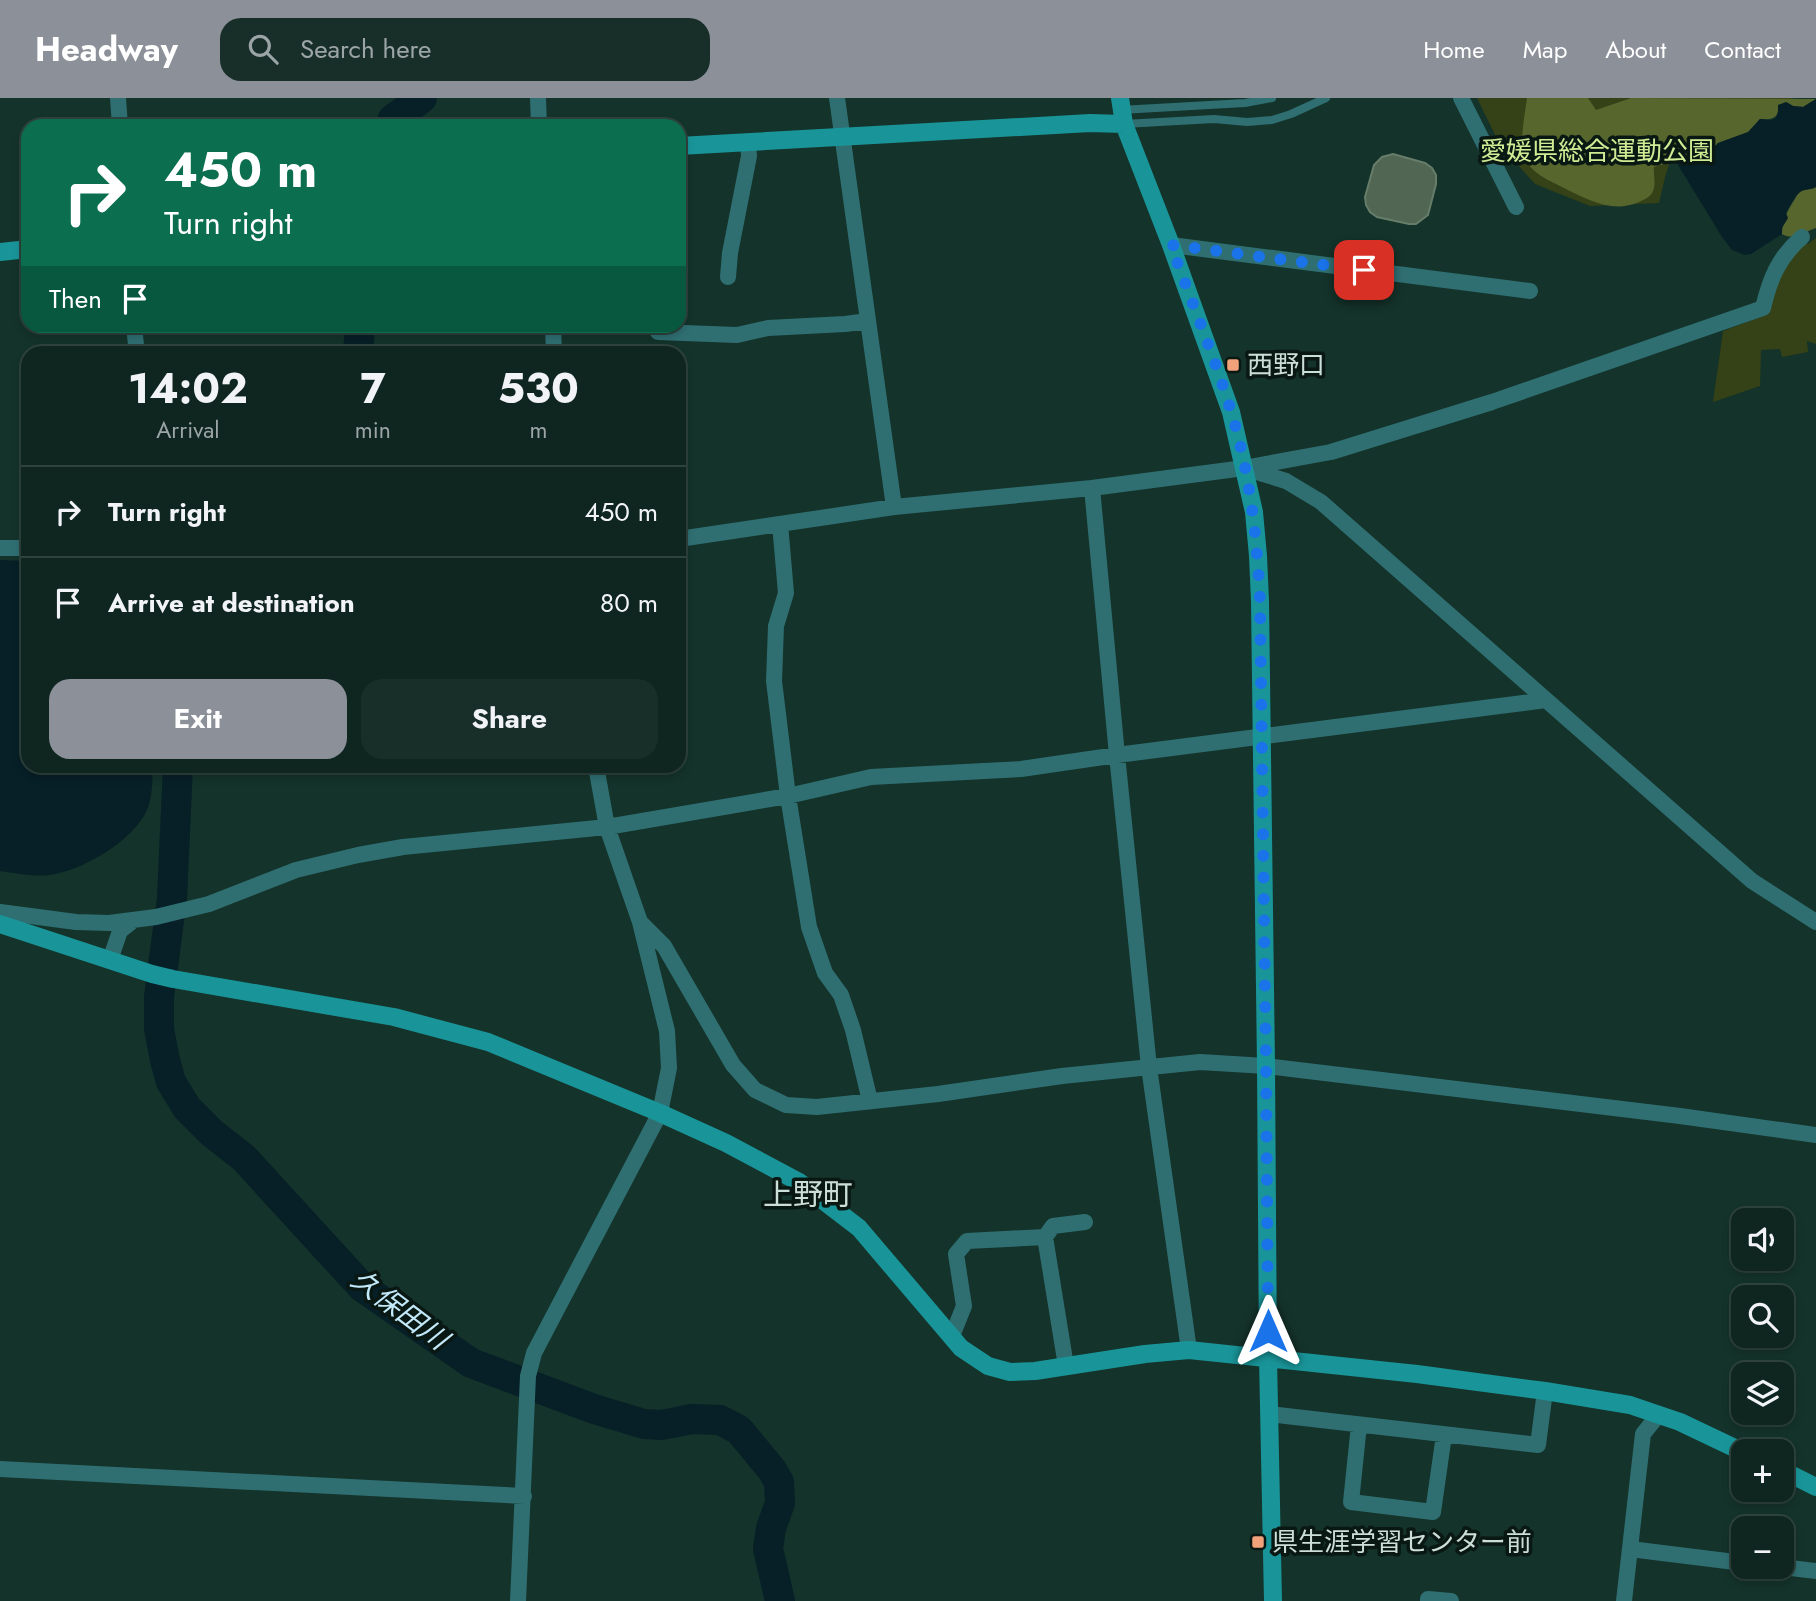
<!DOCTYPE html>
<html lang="en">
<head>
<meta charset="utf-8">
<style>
	body { margin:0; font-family:Jost,"Noto Sans JP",sans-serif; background:#182e29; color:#f1f3f6; height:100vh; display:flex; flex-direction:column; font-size:26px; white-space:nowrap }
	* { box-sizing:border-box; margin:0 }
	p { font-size:23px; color:#9ba5a5 }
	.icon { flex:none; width:38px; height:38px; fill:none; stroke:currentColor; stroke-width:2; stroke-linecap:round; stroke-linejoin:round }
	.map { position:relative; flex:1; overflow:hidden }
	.side { position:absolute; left:21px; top:248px; width:665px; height:427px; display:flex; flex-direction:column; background:#0f2620; border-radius:21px; box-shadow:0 4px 10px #0003,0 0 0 2px #2f433e }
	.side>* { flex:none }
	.banner { position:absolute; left:21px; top:21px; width:665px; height:214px; border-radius:21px; box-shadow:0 4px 10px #0003,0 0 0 2px #2f433e; background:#0b6e4f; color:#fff; overflow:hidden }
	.controls { position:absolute; left:1731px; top:1110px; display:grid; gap:14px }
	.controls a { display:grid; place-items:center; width:63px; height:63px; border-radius:14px; background:#0f2620; box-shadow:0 4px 10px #0003,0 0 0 2px #2f433e; font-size:35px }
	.pin { position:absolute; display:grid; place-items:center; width:60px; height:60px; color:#fff; margin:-30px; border-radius:14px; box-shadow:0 4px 10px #0006 }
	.me { position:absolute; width:77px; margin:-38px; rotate:0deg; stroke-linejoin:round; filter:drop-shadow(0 0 5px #0008) }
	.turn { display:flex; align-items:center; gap:24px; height:147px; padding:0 28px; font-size:32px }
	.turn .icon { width:91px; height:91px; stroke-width:2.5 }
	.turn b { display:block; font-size:49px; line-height:60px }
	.then { display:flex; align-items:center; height:66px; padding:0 28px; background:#0003; gap:14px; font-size:26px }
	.eta { display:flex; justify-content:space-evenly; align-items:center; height:119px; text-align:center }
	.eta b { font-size:42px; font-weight:700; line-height:49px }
	.cta { display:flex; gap:14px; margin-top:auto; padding:14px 28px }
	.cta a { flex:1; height:80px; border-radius:21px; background:#8c9099; color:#fff; font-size:28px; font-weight:700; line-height:80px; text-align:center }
	.cta a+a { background:#182e29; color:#f1f3f6 }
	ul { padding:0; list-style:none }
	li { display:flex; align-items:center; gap:21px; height:91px; padding:0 28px; border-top:2px solid #2f433e }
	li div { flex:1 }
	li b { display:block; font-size:26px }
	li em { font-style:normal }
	header { display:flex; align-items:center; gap:42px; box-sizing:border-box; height:98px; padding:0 35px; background:#8c9099; color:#fff }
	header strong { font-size:33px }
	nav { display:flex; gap:38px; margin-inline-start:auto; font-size:24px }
	.search { width:490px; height:63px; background:#182e29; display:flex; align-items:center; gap:18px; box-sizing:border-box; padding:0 24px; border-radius:21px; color:#9ba5a5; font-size:26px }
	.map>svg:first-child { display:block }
	.green { fill:#354116 }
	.forest { fill:#56662c }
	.water { fill:#071f27 }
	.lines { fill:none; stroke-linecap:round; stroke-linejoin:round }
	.river { stroke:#071f27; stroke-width:30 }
	.building { fill:#516754; stroke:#667d69; stroke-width:2 }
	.lane { stroke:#2f6f72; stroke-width:8 }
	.street { stroke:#2f6f72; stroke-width:16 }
	.secondary { stroke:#199599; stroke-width:18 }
	.route { stroke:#1a73e8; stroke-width:12; stroke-dasharray:0 21.6 }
	.poi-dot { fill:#f1a27b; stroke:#0a1814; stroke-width:2.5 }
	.labels { text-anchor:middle; stroke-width:7; stroke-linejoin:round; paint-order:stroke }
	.park-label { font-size:26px; fill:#d0eb94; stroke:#0a1814 }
	.poi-label { font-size:26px; fill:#ccded8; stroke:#0a1814; text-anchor:start }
	.water-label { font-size:28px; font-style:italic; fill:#c3eafa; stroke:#0a1814 }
	.quarter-label { font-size:30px; fill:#ccded8; stroke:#0a1814 }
</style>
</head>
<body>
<header>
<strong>Headway</strong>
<div class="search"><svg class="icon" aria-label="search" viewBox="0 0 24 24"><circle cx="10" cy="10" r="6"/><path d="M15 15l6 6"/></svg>Search here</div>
<nav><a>Home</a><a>Map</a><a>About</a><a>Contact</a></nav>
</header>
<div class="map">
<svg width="1816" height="1503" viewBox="0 0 1816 1503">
	<rect width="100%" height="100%" fill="#14332a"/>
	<path class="green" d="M1477 0H1794L1675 49 1665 79 1659 105 1590 108 1535 86 1500 47Z
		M1816 140V246L1807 243 1808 254 1782 259 1780 251 1761 252 1760 288 1713 304 1723 233 1766 217 1778 179 1801 145 1808 146Z"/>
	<path class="forest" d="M1527 0H1588L1596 12 1631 0 1816 1 1803 9 1793 8 1786 4C1776 16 1778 23 1760 21L1749 34 1718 45 1711 53 1703 52 1691 58 1671 57 1664 66 1654 69C1653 78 1657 87 1652 95 1649 100 1643 102 1639 104 1612 116 1586 101 1562 89 1548 82 1531 75 1524 59 1519 46 1525 15 1527 0Z
		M1816 89V130C1804 134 1794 143 1782 136 1782 124 1787 114 1793 104 1796 100 1796 97 1799 94 1804 91 1811 92 1816 89Z"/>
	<path class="water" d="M1816 1V89C1812 91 1808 91 1804 92 1797 94 1789 108 1786 115L1788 120 1782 130V136L1751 156 1745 157 1732 152 1722 139 1675 62 1677 57 1691 58 1703 52 1711 53 1718 45 1748 34 1760 21 1771 22 1776 20 1778 13V7L1786 4 1793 8 1803 9Z
		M0 462 28 463V668L153 669C152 683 153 698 147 712 133 743 82 773 49 777 34 779 16 775 0 773Z"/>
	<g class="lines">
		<path class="river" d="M390 28 393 21 422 0
			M358 256 360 228
			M178 668 172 800 159 899V931L165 962 171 984 187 1010 212 1035 244 1060 362 1189 471 1265 594 1311 644 1326 661 1327 692 1321 720 1322 739 1332 772 1372 779 1384 780 1405 771 1430 768 1451 780 1503"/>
	</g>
	<path class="building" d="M1393 56 1425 65 1432 70 1436 77V86L1428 117 1416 126H1409L1377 119 1370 114 1366 107 1365 99 1374 67 1382 59Z"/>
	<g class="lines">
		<path class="lane" d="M1120 12 1245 5 1272 0
			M1124 26 1214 21 1247 24 1272 22 1291 16 1326 0"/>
		<path class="street" d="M118 0 120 28
			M538 0 539 28
			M837 0 894 409
			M1461 0 1516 109
			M1171 147 1530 193
			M728 179 730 155 749 58 748 44
			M134 228 137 256
			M553 228 554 256
			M658 234 737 237 768 230 845 226 868 223
			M1247 371 1286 383 1321 404 1752 783 1816 824
			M1092 390 1117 657 1149 969 1189 1252
			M780 426 786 495 776 528 774 583 788 698 809 829 825 875 841 897 853 932 870 1003
			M679 441 894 409 1092 390 1244 370 1331 354 1492 304 1763 210C1770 180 1779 159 1802 139
			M0 450H28
			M679 541V542
			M0 814 76 824 109 825 156 819 209 806 296 772 358 757 403 749 607 729 788 698 871 679 1021 671 1117 657 1546 602
			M640 824 664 848 733 967 755 992 786 1007 817 1009 938 996 1062 978 1200 964 1266 968 1680 1018 1816 1037
			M110 862 120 833 134 822
			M952 1238 964 1208 956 1156 967 1143 1045 1139
			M1066 1268 1045 1139 1053 1128 1085 1124
			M1269 1316 1538 1347 1545 1293
			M1359 1327 1351 1404 1433 1414 1444 1337
			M0 1371 524 1398
			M1630 1451 1743 1465
			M1774 1468 1816 1473
			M518 1503 528 1278 534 1255 660 1015 669 970 667 933 640 824 607 729 596 668
			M1428 1503V1501L1451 1503
			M1624 1503 1643 1336 1659 1316"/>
		<path class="secondary" d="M1120 0 1124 26 1171 147 1231 314 1254 414 1258 458 1260 503 1266 968 1268 1260 1273 1503
			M679 48 1090 25 1124 26
			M0 154 28 151
			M0 826 152 876 173 881 394 919 488 944 660 1015 726 1045 799 1084 859 1130 961 1250 988 1268 1010 1274 1035 1273 1145 1256 1189 1252 1417 1276 1545 1293 1630 1307 1680 1324 1743 1354
			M1782 1372 1816 1389"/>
	</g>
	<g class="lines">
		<path class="route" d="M1268 1233 1266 968 1260 503C1257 439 1250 375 1231 313 1214 258 1191 202 1171 147L1364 172"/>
	</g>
	<g class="poi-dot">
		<rect x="1226" y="260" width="14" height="14" rx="3.5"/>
		<rect x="1251" y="1437" width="14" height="14" rx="3.5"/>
	</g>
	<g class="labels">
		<g class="park-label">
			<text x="1597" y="62">愛媛県総合運動公園</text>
		</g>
		<g class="poi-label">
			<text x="1247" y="276">西野口</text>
			<text x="1272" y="1453">県生涯学習センター前</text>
		</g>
		<g class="water-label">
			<text transform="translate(400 1211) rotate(37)" y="10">久保田川</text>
		</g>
		<g class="quarter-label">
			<text x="808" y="1107">上野町</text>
		</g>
	</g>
</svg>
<div class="controls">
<a><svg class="icon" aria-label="sound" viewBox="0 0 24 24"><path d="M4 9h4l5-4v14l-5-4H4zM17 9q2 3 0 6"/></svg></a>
<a><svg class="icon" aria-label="search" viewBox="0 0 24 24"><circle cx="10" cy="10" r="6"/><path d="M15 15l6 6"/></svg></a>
<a><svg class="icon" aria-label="layers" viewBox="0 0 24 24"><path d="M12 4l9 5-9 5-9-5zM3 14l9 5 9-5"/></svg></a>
<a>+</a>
<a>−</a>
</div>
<div class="pin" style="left:1364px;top:172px;background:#d93025"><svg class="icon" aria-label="arrive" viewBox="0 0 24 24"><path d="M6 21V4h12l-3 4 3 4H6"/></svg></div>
<svg class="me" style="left:1268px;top:1233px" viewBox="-20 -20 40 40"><path d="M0-17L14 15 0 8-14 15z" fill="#1a73e8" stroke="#fff" stroke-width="4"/></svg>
<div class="banner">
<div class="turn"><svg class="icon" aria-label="right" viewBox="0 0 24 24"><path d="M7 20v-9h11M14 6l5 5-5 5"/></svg><div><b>450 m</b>Turn right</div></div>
<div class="then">Then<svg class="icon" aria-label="arrive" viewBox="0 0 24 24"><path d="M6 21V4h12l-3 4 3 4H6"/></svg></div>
</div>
<section class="side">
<div class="eta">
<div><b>14:02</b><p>Arrival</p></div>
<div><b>7</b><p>min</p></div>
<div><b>530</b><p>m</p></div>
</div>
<ul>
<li><svg class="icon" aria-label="right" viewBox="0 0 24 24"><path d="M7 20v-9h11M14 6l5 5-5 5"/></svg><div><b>Turn right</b></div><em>450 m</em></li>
<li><svg class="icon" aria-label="arrive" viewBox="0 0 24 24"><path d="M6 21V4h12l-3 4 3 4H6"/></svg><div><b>Arrive at destination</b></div><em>80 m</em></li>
</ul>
<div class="cta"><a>Exit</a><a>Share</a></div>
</section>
</div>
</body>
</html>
